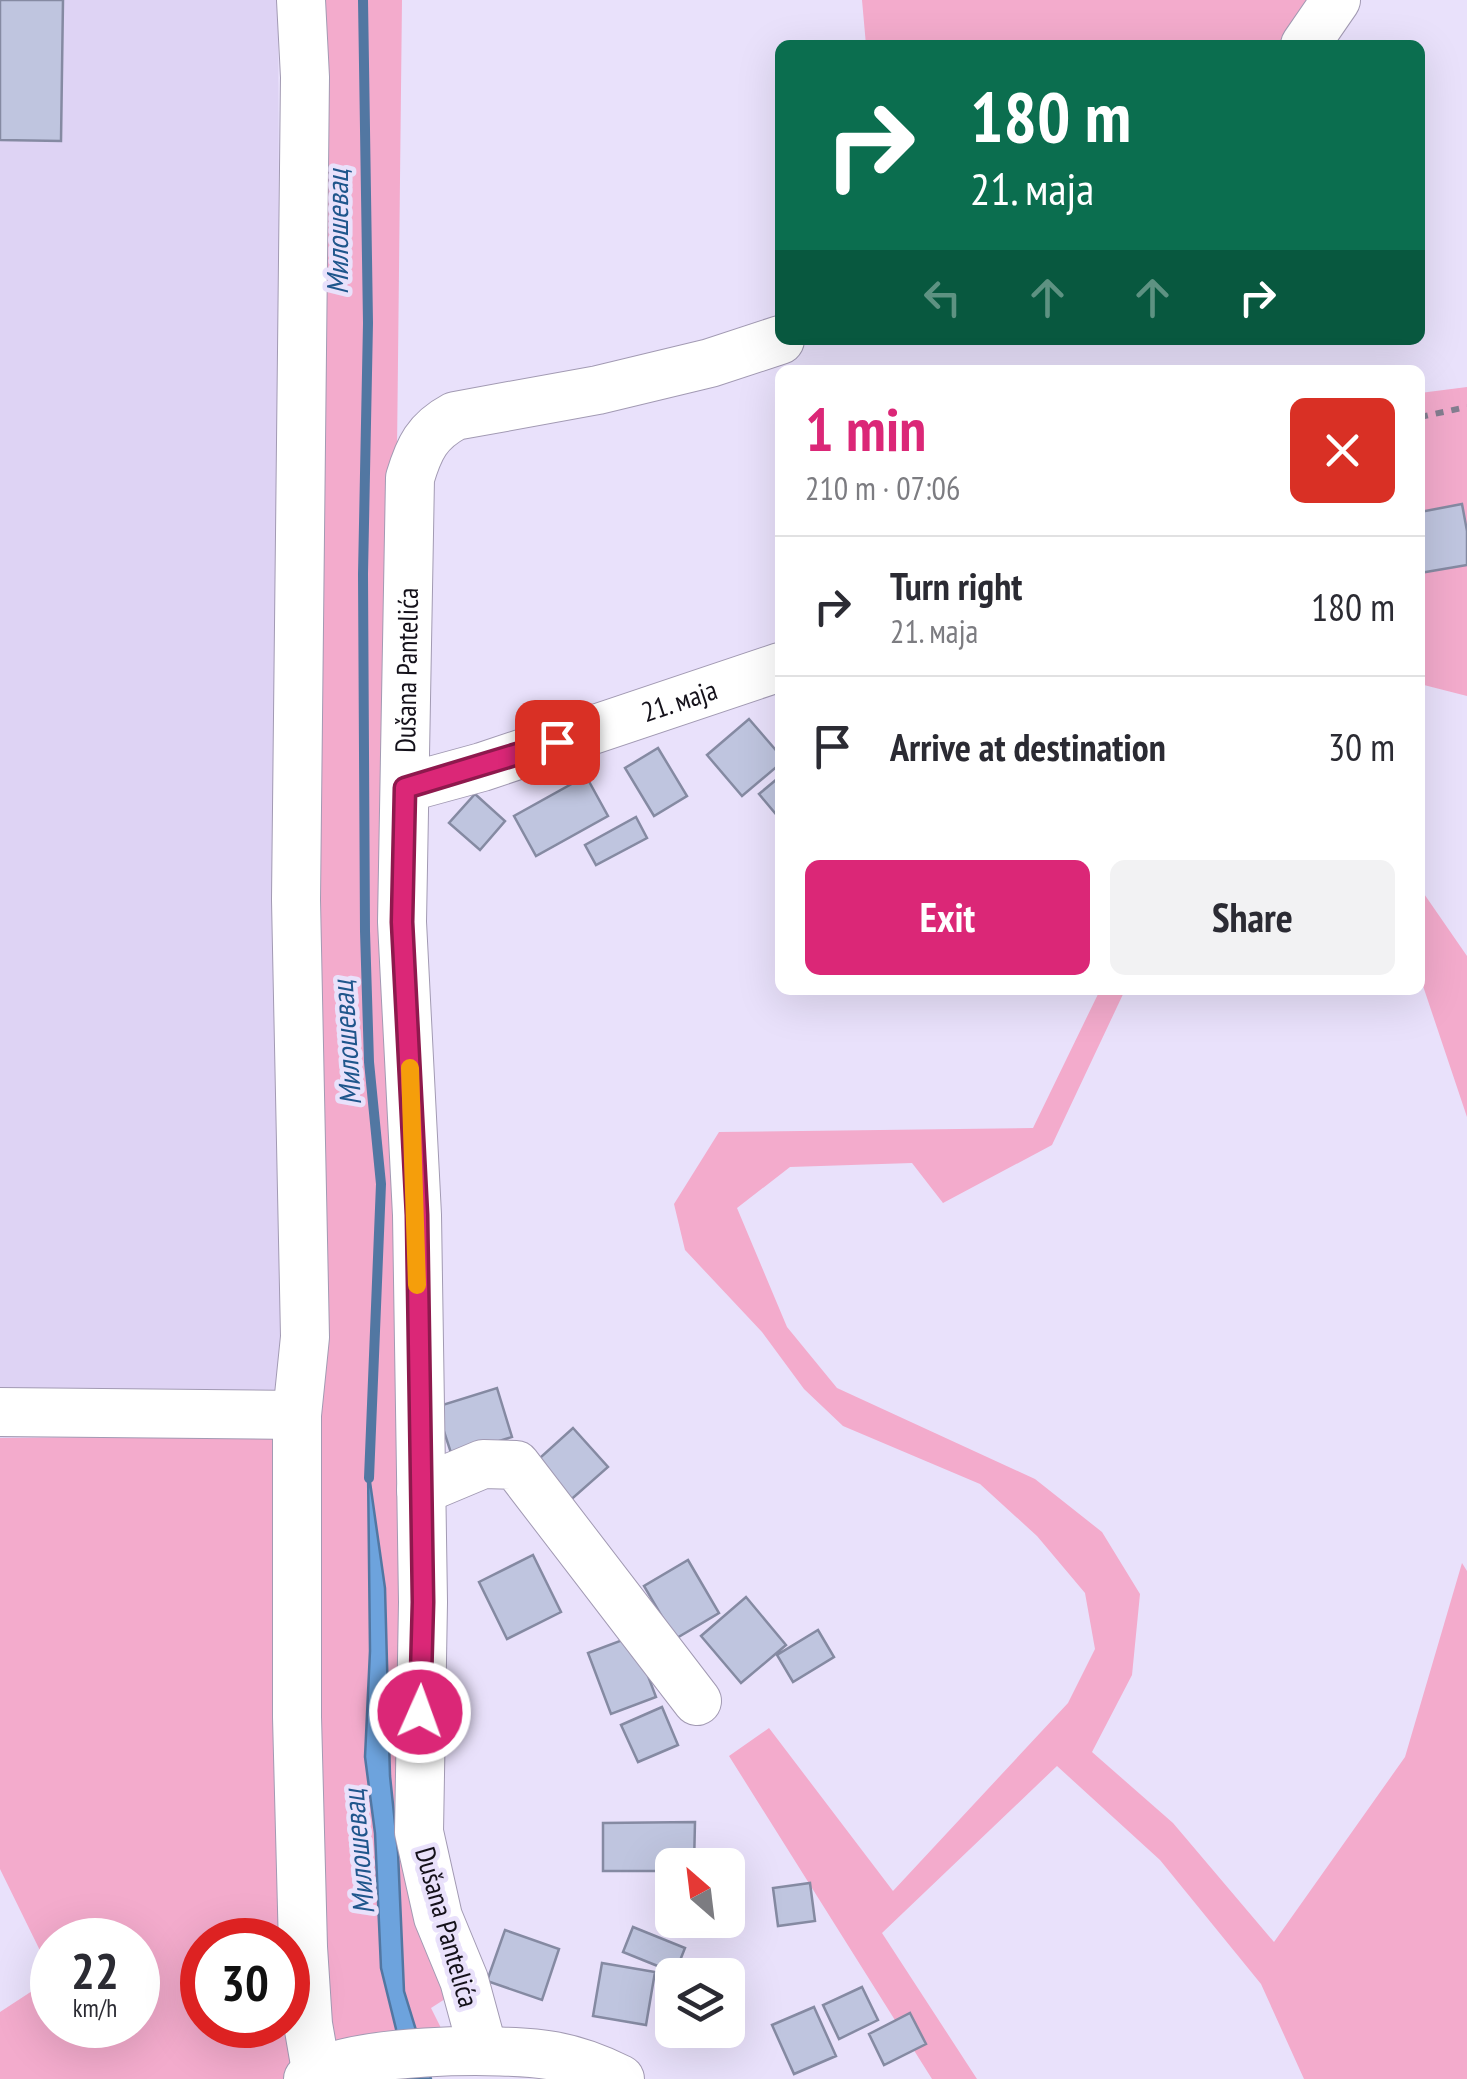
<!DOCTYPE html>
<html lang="en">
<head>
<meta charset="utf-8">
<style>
	body { margin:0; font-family:"PT Sans Narrow",sans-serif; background:#f2f2f3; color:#2b2b33; height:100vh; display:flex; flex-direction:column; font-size:38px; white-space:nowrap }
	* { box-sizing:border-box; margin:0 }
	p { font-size:32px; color:#7c7c81 }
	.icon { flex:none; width:55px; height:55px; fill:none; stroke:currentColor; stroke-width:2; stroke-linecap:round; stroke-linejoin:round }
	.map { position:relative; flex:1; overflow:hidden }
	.sheet { position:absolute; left:775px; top:365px; width:650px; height:630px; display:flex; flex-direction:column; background:#fff; border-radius:15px; box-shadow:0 10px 40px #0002 }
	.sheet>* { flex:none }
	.guide { position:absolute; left:775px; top:40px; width:650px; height:305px; border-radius:15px; box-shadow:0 10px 40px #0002; background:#0b6e4f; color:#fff; overflow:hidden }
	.needle { width:65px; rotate:332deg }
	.controls { position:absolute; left:655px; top:1848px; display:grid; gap:20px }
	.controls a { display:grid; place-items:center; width:90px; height:90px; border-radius:15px; background:#fff; box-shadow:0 10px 40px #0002; font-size:50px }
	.speed { position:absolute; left:30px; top:1918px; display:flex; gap:20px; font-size:50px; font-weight:700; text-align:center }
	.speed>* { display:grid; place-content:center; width:130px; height:130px; border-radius:50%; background:#fff; box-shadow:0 10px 40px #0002; line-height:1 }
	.speed small { font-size:25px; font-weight:400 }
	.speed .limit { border:15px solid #d22; background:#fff; color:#111 }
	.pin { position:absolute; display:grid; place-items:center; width:85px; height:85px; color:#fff; margin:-42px; border-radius:20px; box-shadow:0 5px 15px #0006 }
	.me { position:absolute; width:110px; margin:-55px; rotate:2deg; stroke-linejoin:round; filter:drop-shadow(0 0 8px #0008) }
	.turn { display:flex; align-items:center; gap:35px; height:210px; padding:0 30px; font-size:45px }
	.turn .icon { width:130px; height:130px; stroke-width:2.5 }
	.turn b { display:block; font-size:70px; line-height:85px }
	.lanes { display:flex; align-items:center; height:95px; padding:0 30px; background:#0003; justify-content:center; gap:50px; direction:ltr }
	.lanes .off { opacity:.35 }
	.round { display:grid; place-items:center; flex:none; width:105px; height:105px; border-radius:15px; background:#f2f2f3 }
	.summary { display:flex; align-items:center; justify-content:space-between; height:170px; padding:0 30px }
	h1 { font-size:60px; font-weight:700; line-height:75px; color:#db2777 }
	.cta { display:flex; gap:20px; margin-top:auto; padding:20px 30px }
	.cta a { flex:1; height:115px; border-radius:15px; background:#db2777; color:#fff; font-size:40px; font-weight:700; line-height:115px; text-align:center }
	.cta a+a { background:#f2f2f3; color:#2b2b33 }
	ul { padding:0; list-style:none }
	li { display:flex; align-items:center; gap:30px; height:140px; padding:0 30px; border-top:2px solid #e1e1e2 }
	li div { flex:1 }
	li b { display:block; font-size:38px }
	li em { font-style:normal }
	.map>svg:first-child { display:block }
	.built { fill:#ded3f4 }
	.green { fill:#f3abcc; fill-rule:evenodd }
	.water { fill:#6da3dd; stroke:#5277a2; stroke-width:2.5 }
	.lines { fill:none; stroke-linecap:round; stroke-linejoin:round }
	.stream { stroke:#5277a2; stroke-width:10 }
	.building { fill:#bfc5df; stroke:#858aa2; stroke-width:2.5 }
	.minor-casing { stroke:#a29ab3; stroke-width:50 }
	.path { stroke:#847e90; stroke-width:6; stroke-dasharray:8 8; stroke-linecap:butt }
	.minor { stroke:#fff; stroke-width:48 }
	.route-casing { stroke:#8e194d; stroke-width:25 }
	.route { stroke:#db2777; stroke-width:18 }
	.slow { stroke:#f59e0b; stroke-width:18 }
	.labels { text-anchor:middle; stroke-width:9; stroke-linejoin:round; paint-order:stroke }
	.street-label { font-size:28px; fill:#14111a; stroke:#e9e1fb }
	.water-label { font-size:30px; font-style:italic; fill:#1f568c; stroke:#e9e1fb }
</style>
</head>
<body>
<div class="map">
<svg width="1467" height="2079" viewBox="0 0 1467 2079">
	<rect width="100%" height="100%" fill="#e9e1fb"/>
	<path class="built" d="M0 0H278L284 1435 0 1438Z"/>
	<path class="green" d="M308 0H402L396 540 412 1703 456 1992 431 2008 452 2050 344 2061 319 2029Z
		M862 0H1324L1286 45H866Z
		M1467 387V696L1420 684V393Z
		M1420 888 1467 956V1117L1420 977Z
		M1100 990H1125L1052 1145 943 1203 912 1163 790 1167 737 1208 787 1327 837 1388 1035 1479 1102 1532 1140 1594 1132 1675 1092 1752 1173 1823 1274 1942 1405 1757 1462 1563 1467 1571V2079H1304L1261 1984 1160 1860 1057 1766 882 1933 977 2079H932L729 1756 769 1728 893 1891 1068 1703 1095 1649 1085 1593 1037 1536 980 1484 843 1426 804 1389 762 1332 685 1250 674 1204 719 1132 1033 1128Z
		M284 1435 302 2079H0V2012L52 1978V2025H138V1940H52V1975L0 1869V1438ZM202 1940H288V2025H202Z"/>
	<path class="water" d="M368 1468 385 1588 390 1776 398 1852 404 1991 431 2079H402L396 2029 381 1968 375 1833 365 1757 370 1651Z"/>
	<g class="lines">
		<path class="stream" d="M363 0 368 323 363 574 365 931 369 1062 381 1184 369 1478"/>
	</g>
	<path class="building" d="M0 0H63L61 141 0 140Z
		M1462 504 1467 531V565L1420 573V512Z
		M749 719 780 755V764L742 796 707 755Z
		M658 748 687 796 654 816 625 768Z
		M586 776 608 816 536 856 514 816Z
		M777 779 780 782V819L759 794Z
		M475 794 505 821 480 850 449 823Z
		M636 817 647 838 596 865 585 845Z
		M497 1388 512 1437 452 1456 436 1407Z
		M573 1428 608 1467 566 1504 531 1466Z
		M533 1555 561 1612 507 1639 479 1582Z
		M688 1560 719 1613 675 1639 644 1586Z
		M746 1597 786 1645 741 1683 701 1636Z
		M818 1630 834 1657 793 1682 777 1655Z
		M633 1636 656 1697 611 1714 588 1653Z
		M662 1707 678 1745 638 1762 621 1725Z
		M695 1822 694 1865H672V1871H603V1823Z
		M810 1883 815 1921 778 1926 773 1888Z
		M633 1927 685 1948 675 1973 623 1952Z
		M505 1930 559 1949 542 2000 487 1981Z
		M602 1963 655 1972 646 2025 593 2016Z
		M862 1987 878 2020 839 2039 823 2005Z
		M814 2007 836 2056 794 2074 772 2025Z
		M910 2013 926 2044 884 2065 869 2034Z"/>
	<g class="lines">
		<g class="minor-casing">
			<g id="minor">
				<path d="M301 0 305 77 296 900 305 1337 297 1415V1717L303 1947 308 2024 316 2070"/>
				<path d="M1305 45 1336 0"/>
				<path id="s1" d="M405 788 482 767 780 667"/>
				<path d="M0 1412 297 1415"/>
				<path d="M421 1490 483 1464 516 1465 697 1701"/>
				<path id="s2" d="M483 2050 464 1980 438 1917 419 1832 423 1602 417 1215 402 922 410 478C419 448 427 431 455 416L598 390 710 363 780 340"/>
				<path d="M308 2079C340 2048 508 2047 554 2056 576 2060 600 2069 620 2079"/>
			</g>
		</g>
		<path class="path" d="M1420 417 1467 407"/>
		<use href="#minor" class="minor"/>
	</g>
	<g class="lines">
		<g class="route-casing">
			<path id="route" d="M420 1712 423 1602 417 1215 402 922 405 788 557 742"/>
		</g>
		<use href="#route" class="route"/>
		<path class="slow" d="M410 1068 417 1285"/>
	</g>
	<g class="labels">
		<g class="street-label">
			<text dy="10" stroke="none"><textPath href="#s2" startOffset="1390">Dušana Pantelića</textPath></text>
			<text dy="10" stroke="none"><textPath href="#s1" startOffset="288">21. маја</textPath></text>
			<text transform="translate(447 1927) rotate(74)" y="10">Dušana Pantelića</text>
		</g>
		<g class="water-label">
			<text transform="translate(338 232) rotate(-90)" y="10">Милошевац</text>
			<text transform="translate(347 1043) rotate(-94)" y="10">Милошевац</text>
			<text transform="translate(359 1852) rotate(-95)" y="10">Милошевац</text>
		</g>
	</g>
</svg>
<div class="controls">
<a><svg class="needle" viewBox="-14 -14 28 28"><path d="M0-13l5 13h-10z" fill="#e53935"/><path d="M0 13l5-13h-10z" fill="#7c7c81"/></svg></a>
<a><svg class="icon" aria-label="layers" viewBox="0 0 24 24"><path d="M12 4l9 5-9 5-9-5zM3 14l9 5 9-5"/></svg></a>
</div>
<div class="speed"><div>22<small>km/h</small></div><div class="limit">30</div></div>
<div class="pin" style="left:557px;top:742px;background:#d93025"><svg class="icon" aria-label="arrive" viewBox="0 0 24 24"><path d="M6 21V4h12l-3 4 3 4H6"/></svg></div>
<svg class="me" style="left:420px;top:1712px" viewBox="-20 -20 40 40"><circle r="17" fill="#db2777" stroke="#fff" stroke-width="3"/><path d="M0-11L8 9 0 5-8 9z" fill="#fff"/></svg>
<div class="guide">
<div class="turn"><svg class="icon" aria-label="right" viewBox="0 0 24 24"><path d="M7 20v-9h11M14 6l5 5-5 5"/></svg><div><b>180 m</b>21. маја</div></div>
<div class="lanes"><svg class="icon off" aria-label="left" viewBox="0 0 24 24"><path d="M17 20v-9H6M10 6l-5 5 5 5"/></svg><svg class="icon off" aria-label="ahead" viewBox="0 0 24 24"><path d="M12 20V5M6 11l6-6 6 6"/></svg><svg class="icon off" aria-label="ahead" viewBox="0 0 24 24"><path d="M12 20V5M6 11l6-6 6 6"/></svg><svg class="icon" aria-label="right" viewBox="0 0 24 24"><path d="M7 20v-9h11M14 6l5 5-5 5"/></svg></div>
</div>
<section class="sheet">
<div class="summary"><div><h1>1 min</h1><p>210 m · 07:06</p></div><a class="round" style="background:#d93025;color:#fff"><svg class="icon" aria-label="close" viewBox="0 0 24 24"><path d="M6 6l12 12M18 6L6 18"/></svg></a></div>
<ul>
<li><svg class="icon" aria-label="right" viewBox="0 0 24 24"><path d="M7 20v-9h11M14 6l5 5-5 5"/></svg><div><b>Turn right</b><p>21. маја</p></div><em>180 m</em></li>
<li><svg class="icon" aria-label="arrive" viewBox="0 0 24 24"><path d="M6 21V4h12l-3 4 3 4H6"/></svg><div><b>Arrive at destination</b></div><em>30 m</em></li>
</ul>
<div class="cta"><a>Exit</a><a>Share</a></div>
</section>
</div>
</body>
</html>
